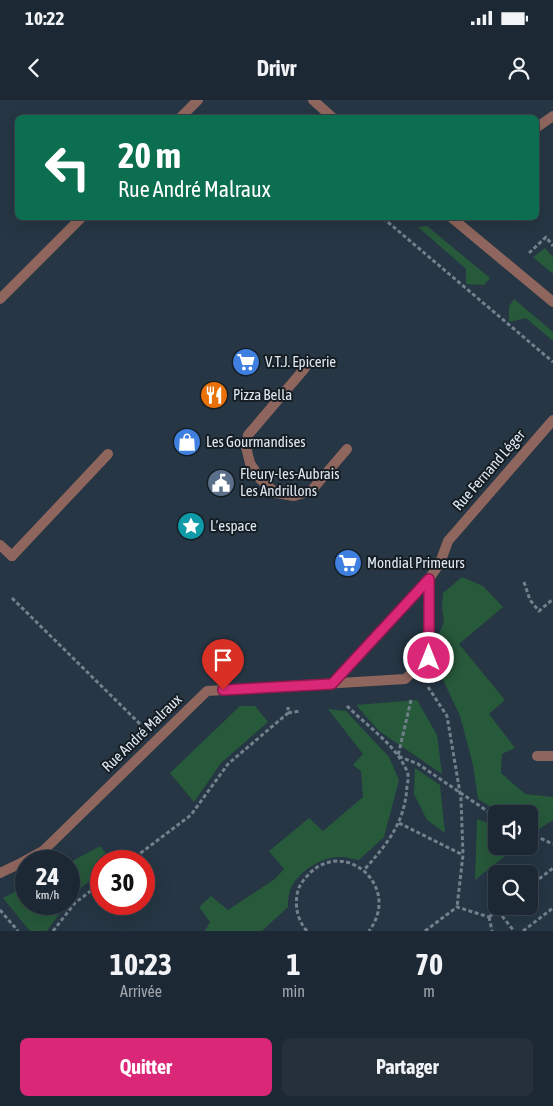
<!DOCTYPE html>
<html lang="fr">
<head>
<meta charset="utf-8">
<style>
	body { margin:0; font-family:"Asap Condensed",sans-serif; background:#25303b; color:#f1f3f6; height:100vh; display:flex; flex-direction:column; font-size:19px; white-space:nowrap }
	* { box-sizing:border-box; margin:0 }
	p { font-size:16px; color:#a0a6ac }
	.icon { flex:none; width:28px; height:28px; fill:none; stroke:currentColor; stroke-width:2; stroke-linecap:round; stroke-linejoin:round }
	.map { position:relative; height:831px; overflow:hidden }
	.sheet { display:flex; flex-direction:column; background:#1c2833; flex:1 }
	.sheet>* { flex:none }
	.banner { position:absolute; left:15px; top:15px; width:524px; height:105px; border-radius:8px; box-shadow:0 5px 20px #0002,0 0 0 1px #3a444e; background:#0b6e4f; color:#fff; overflow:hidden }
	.controls { position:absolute; left:488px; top:705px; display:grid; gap:10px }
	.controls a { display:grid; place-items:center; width:50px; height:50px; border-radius:8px; background:#1c2833; box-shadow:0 5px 20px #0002,0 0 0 1px #3a444e; font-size:25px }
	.speed { position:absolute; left:15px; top:750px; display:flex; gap:10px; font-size:25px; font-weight:700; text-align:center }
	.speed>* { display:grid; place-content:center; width:65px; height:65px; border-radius:50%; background:#1c2833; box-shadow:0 5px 20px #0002,0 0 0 1px #3a444e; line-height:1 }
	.speed small { font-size:12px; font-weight:400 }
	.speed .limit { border:8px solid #d22; background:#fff; color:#111 }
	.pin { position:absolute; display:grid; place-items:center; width:42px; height:42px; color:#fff; margin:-51px -21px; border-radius:50% 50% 50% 0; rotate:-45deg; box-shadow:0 0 5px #0007 }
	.pin .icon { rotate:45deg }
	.me { position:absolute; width:55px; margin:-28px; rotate:0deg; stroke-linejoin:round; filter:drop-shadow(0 0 4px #0008) }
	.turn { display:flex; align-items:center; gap:18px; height:105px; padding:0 20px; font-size:22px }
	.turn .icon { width:65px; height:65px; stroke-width:2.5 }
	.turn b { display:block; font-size:35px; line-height:42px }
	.eta { display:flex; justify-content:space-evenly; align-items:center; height:85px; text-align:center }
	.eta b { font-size:30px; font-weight:700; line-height:35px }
	.button { display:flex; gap:10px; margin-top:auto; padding:10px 20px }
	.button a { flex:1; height:58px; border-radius:8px; background:#db2777; color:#fff; font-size:20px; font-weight:700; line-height:58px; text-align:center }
	.button a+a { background:#25303b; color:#f1f3f6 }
	.status { display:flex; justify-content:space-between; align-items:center; height:35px; padding:0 25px; background:#1c2833; direction:ltr }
	.status svg { height:14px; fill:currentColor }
	header { display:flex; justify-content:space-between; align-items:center; height:65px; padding:0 20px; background:#1c2833; font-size:22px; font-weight:700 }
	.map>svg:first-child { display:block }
	.green { fill:#27593b }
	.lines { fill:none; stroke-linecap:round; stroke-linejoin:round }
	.path { stroke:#73818d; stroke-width:3; stroke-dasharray:4 2.5; stroke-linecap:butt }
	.service { stroke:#8f665d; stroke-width:10 }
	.pedestrian { stroke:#8f665d; stroke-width:10 }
	.minor { stroke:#8f665d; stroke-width:10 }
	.route-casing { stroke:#8e194d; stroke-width:12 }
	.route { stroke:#db2777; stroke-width:9 }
	.labels { text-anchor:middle; stroke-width:4; stroke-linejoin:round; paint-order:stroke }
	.poi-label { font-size:15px; fill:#dde7f0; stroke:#151d23; text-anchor:start }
	.street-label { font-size:15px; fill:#dde7f0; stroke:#151d23 }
</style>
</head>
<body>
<div class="status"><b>10:22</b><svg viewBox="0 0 49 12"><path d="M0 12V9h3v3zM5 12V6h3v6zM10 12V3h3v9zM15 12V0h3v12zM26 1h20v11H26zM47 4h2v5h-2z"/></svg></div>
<header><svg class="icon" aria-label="back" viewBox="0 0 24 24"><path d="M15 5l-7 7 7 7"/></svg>Drivr<svg class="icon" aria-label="person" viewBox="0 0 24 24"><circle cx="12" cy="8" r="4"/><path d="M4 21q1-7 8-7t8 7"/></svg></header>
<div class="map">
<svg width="553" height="831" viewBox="0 0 553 831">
	<rect width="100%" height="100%" fill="#263644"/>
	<path class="green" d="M427 126 490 178 484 185 466 184V169L418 127Z
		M545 148 553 157V174L533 157Z
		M514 199 553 232V241L526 218 509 222V206Z
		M462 477 483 486 503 507 459 544 505 600 489 614 515 648 502 654 501 673 525 694 553 697V720L539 729 529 725V714H502L478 699 473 665 460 616 437 567 438 536 444 522 442 508 443 493Z
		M417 600 437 635 442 674 379 631 356 605Z
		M240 606H255L268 622 221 663 194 702 170 673Z
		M328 609 346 611 389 657 399 680 384 737 359 760C353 759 346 757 340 757 321 756 295 774 290 791 288 796 288 802 288 807L262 831H205L210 822 199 807 211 796 228 810 275 779 284 769 269 751 309 718 323 731 363 697 361 671 353 665 363 654Z
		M415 668 440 685 445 733 427 720 414 694Z
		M477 719 496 726V746H517L475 780Z
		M100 746 112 761H101V772L73 794 69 800V763Z
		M26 786V804H66L47 831H30L3 798Z"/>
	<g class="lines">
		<path class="path" d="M383 118 553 262
			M529 153 546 137 553 146
			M524 482 530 500 539 511 553 499
			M12 498 141 625
			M428 587 447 616 461 699 463 755 457 807
			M411 600 398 656 418 664 496 717
			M347 606C367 626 395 644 407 671 409 676 408 681 407 686 405 723 387 744 364 770
			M288 613 300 611
			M399 723 463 755
			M529 733 553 744
			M130 761 191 715 228 664 288 613V607
			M529 787 553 768
			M0 810 18 831
			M498 811 514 831
			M489 817 504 806
			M489 817 492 831
			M53 831 75 803 101 783
			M307 831C298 821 295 808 297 795 298 786 304 779 310 773 346 738 402 787 369 831
			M425 831 457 807 489 817
			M523 831 553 808"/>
		<path class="service" d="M536 28 553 16
			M12 456 108 354
			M537 656H553"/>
		<path class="pedestrian" d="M305 268 248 335 246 347 250 363 260 379 276 393 294 396 311 391 347 349"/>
		<path class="minor" d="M313 0 333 18
			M180 18 198 0
			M452 118 553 202
			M0 199 81 118
			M0 445 12 456
			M332 584 429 479 440 463 448 441 553 320
			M0 773 21 763 43 751 207 591 405 579 429 558V479"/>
	</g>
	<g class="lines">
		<g class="route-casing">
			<path id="route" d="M223 590 332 584 429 479V558"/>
		</g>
		<use href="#route" class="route"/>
	</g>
	<defs>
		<g id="supermarket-disc" transform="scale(1.4375)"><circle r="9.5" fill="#3f7fe0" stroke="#151d23"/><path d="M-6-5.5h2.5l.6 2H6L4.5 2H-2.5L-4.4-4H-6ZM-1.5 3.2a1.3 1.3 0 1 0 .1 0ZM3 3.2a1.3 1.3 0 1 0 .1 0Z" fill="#fff"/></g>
		<g id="restaurant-disc" transform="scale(1.4375)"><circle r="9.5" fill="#e8710a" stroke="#151d23"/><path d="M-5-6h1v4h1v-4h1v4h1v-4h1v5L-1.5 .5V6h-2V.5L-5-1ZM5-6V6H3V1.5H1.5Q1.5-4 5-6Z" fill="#fff"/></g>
		<g id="shop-disc" transform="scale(1.4375)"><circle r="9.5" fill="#3f7fe0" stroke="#151d23"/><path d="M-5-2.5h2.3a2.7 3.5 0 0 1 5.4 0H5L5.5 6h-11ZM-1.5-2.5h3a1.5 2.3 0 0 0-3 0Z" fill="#fff"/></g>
		<g id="civic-disc" transform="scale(1.4375)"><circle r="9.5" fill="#5c6f8a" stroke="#151d23"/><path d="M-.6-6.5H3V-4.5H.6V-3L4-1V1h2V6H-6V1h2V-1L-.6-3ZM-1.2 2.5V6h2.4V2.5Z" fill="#fff"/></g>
		<g id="sight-disc" transform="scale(1.4375)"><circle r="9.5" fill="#0f9aa8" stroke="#151d23"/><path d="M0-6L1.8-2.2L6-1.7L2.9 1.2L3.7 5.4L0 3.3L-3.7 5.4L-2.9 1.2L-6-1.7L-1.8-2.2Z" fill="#fff"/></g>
	</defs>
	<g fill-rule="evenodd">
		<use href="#supermarket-disc" x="246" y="262"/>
		<use href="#restaurant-disc" x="214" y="295"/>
		<use href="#shop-disc" x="187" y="342"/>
		<use href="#civic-disc" x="221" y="383"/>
		<use href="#sight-disc" x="191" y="426"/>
		<use href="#supermarket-disc" x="348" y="463"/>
	</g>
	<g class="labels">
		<g class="poi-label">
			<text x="265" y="267">V.T.J. Epicerie</text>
			<text x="233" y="300">Pizza Bella</text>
			<text x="206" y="347">Les Gourmandises</text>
			<text x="240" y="379">Fleury-les-Aubrais<tspan x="240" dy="17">Les Andrillons</tspan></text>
			<text x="210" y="431">L’espace</text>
			<text x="367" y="468">Mondial Primeurs</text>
		</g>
		<g class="street-label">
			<text transform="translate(489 370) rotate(-49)" y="5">Rue Fernand Léger</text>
			<text transform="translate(142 633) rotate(-44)" y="5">Rue André Malraux</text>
		</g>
	</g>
</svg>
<div class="controls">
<a><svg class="icon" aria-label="sound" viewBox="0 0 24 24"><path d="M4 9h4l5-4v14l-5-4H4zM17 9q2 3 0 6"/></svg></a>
<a><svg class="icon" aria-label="search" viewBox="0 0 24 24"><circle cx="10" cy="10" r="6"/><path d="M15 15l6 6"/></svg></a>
</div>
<div class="speed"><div>24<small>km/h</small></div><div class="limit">30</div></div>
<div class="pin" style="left:223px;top:590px;background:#d93025"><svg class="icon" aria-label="arrive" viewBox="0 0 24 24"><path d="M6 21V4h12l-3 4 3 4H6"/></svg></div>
<svg class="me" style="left:429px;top:558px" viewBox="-20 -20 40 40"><circle r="17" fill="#db2777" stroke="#fff" stroke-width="3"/><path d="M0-11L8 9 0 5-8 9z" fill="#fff"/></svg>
<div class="banner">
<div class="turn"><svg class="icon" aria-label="left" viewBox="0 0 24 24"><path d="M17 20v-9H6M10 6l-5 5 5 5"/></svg><div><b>20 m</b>Rue André Malraux</div></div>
</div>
</div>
<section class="sheet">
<div class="eta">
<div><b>10:23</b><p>Arrivée</p></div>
<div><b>1</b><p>min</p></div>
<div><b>70</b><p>m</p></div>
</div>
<div class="button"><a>Quitter</a><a>Partager</a></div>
</section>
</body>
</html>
